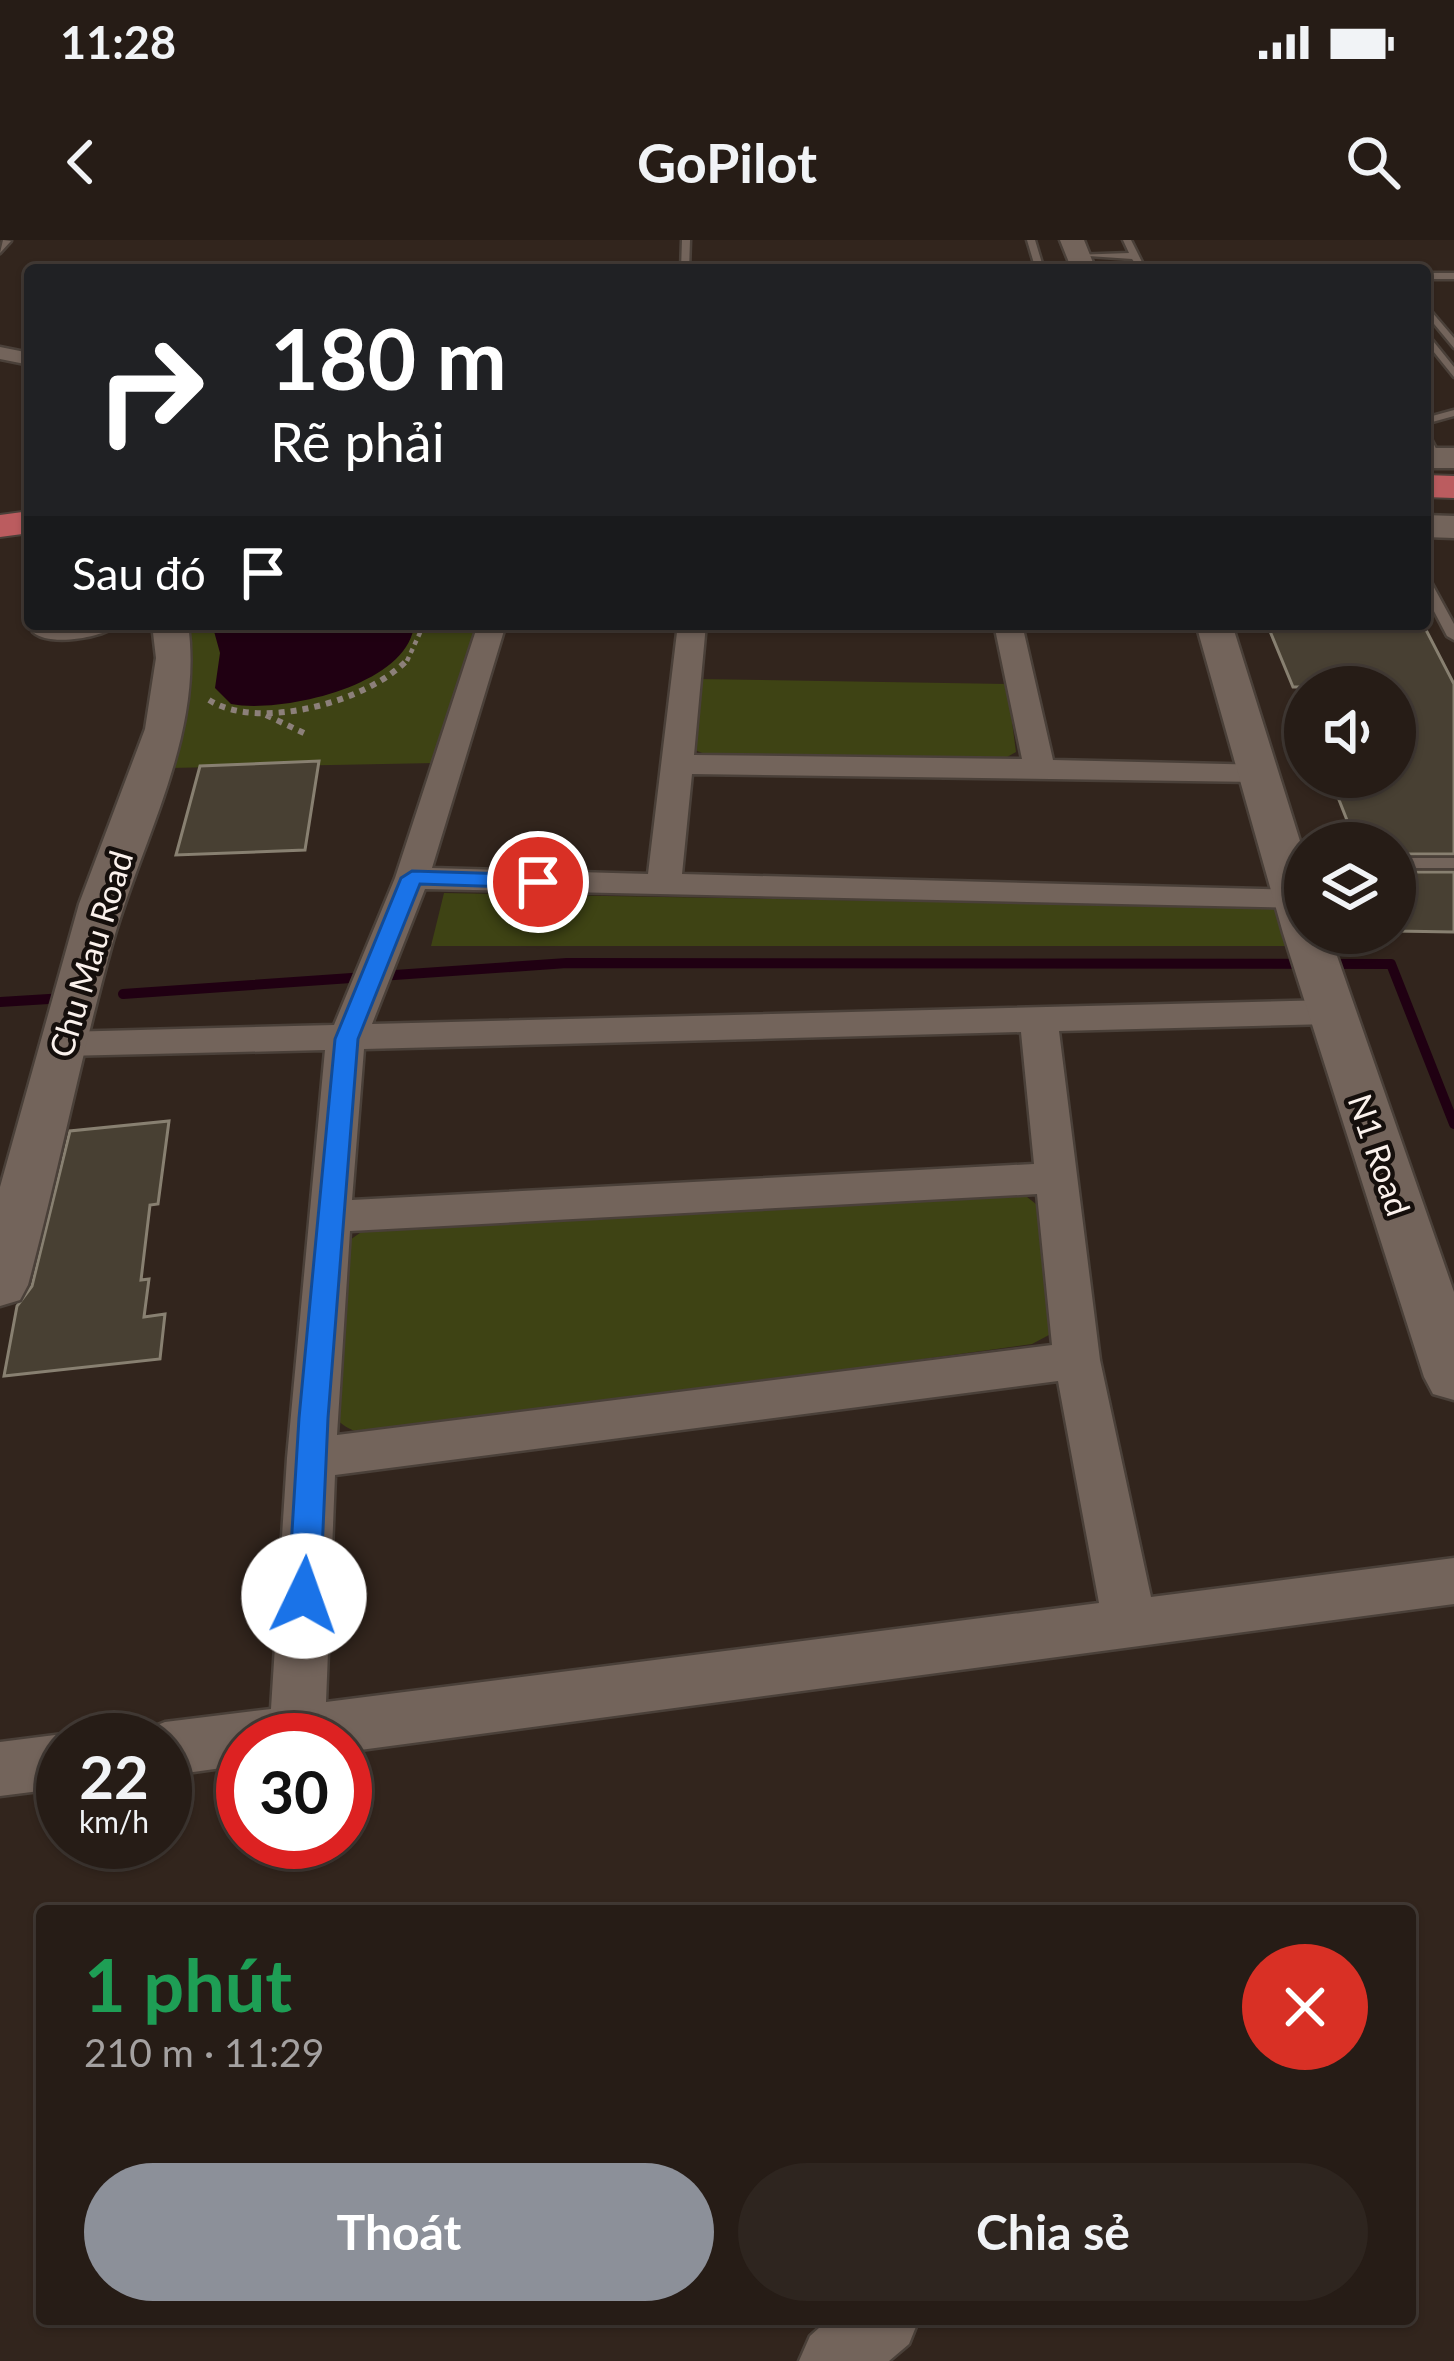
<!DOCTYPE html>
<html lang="vi">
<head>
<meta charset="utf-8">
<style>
	body { margin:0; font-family:Lato,sans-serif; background:#2e251f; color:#f1f3f6; height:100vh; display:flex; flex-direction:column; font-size:45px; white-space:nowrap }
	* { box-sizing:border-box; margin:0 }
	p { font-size:39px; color:#a4a1a1 }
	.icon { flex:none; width:66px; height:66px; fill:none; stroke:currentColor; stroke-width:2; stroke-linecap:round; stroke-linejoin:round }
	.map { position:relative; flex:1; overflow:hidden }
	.side { position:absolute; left:36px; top:1665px; width:1380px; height:420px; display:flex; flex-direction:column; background:#261c16; border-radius:12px; box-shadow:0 3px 9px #0004,0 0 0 3px #423a35 }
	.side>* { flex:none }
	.guide { position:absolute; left:24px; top:24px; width:1407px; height:366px; border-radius:12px; box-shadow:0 3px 9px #0004,0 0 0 3px #423a35; background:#202124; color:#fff; overflow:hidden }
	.tools { position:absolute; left:1284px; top:426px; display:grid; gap:24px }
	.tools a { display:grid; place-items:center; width:132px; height:132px; border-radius:50%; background:#261c16; box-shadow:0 3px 9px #0004,0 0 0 3px #423a35; font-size:60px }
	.speed { position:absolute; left:36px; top:1473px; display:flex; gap:24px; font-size:60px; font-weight:700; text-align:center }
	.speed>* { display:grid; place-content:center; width:156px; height:156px; border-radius:50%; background:#261c16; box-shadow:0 3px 9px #0004,0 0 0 3px #423a35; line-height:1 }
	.speed small { font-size:30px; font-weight:400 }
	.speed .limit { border:18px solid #d22; background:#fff; color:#111 }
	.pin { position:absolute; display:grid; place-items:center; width:102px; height:102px; color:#fff; margin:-51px; border:6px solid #fff; border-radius:50%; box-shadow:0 3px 12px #0007 }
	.me { position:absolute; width:132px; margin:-66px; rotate:3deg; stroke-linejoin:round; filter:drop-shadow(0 0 9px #0008) }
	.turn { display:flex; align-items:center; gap:42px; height:252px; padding:0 48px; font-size:54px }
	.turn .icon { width:156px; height:156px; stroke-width:2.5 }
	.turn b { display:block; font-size:84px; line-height:102px }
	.then { display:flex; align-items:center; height:114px; padding:0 48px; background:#0003; gap:24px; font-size:45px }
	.round { display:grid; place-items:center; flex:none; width:126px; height:126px; border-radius:63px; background:#2e251f }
	.head { display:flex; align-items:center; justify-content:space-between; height:204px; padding:0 48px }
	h1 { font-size:72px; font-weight:700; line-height:90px; color:#1e9e55 }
	.primary-button { display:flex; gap:24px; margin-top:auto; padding:24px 48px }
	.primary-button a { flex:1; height:138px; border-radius:72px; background:#8c9099; color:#fff; font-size:48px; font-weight:700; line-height:138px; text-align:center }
	.primary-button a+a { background:#2e251f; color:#f1f3f6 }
	.status { display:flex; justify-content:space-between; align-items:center; height:84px; padding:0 60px; background:#261c16; direction:ltr }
	.status svg { height:33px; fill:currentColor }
	header { display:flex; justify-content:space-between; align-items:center; height:156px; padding:0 48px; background:#261c16; font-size:54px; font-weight:700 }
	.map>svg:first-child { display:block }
	.green { fill:#3e4314 }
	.water { fill:#200012 }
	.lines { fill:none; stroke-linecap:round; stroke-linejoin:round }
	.stream { stroke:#200012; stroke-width:10 }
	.building { fill:#484033; stroke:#888071; stroke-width:3 }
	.service-casing { stroke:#4a4039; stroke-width:5 }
	.minor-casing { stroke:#4a4039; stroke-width:5 }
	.tertiary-casing { stroke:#4a4039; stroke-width:5 }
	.secondary-casing { stroke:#4a4039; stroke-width:5 }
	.trunk-casing { stroke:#4a4039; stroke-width:4 }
	.path-far1 { stroke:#8c807a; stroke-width:4.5; stroke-dasharray:4.5 4.5; stroke-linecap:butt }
	.path { stroke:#8c807a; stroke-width:6; stroke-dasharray:6 6; stroke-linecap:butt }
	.service { fill:#73645b; fill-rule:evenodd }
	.minor { fill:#73645b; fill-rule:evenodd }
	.tertiary { fill:#73645b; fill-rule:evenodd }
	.secondary { fill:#73645b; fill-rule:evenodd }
	.trunk { fill:#bb5c5f; fill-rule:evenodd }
	.route { fill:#1a73e8; stroke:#114b97; stroke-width:3 }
	.labels { text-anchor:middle; stroke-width:9; stroke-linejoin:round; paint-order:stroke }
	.street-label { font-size:33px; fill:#faf1ec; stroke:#150f0c }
</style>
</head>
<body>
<div class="status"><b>11:28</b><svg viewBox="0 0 49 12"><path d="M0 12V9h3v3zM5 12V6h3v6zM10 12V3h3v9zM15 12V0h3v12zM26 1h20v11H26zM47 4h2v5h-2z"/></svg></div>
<header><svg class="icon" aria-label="back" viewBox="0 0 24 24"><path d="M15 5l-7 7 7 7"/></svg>GoPilot<svg class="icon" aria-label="search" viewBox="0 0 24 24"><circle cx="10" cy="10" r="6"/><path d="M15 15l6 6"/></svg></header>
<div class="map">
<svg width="1454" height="2121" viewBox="0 0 1454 2121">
	<rect width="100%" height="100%" fill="#32251d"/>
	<path class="green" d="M182 384H484L436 523 169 528Z
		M696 439 1007 444 1016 512 998 522 707 515 690 508Z
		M444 653 1280 668 1291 706H431Z
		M1022 953 1041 968 1064 1087 1032 1104 386 1193C360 1194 347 1193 330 1172L337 1009 367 988Z"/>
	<path class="water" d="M212 384H414C410 445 281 474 231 464L215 448 220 413Z"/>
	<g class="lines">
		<path class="stream" d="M123 754 567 723 1391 724 1454 884
			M0 762 65 758"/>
	</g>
	<path class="building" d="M1267 384H1423L1454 444V614H1395V603H1356L1330 537H1395V447H1293Z
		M319 521 305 610 176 615 200 526Z
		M1395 632H1454V692L1395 691Z
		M169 881 158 964 150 965 141 1040 149 1039 144 1077 165 1074 160 1119 4 1136 17 1066 32 1046 70 891Z"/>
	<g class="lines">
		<g class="service-casing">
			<path id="service" d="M3 0 11 1 0 13Z
				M682 0H690L689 30H681Z
				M1027 0H1035L1044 30H1036Z
				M1123 0H1131L1143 24 1336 30H1140L1132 19 1074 15 1129 13Z
				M1425 33H1454V39H1425Z
				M1425 64 1454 98V108L1425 73Z
				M1425 91 1454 127V137L1425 101Z
				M1454 170V176L1425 184V178Z
				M1425 194 1430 197 1442 220 1432 218 1425 206Z
				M1425 338 1431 342 1454 384V400L1447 396 1425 354Z
				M1395 618H1454V628H1395Z"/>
		</g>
		<g class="minor-casing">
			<path id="minor" d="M0 107 30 113V125L0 119Z
				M45 384H119C104 398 48 407 33 392Z
				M478 384H506L432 628 648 634 678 384H706L694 515 1022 519 994 384H1022L1053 520 1268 525 1273 532 1257 542 692 534 682 634 1296 650 1305 652V668L425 649 372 784 1330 760 1343 764 1349 772 1343 780 1330 784 1059 791 1100 1120 1151 1357 1454 1318V1364L345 1512V1500H243V1525L165 1536V1500H141L145 1490 165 1482 271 1469 287 1218 325 810 63 816 49 813 44 804 49 795 63 792 334 785 395 638ZM1021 792 1034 924 352 960 364 809ZM1037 954 1052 1105 337 1195 350 991ZM1058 1141 1099 1363 326 1462 335 1235Z
				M63 1494 78 1500H63V1548L0 1556V1502Z
				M829 2079H919L909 2104 889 2121H799L810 2096Z"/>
		</g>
		<g class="tertiary-casing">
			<path id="tertiary" d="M1060 0H1084L1096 30H1072Z
				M152 384H188C204 497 140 602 111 708 80 820 58 933 28 1045L20 1060 0 1066V947L79 664 145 489 156 418Z
				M1196 384H1232L1305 617V693H1329L1454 1052V1160L1433 1154 1424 1137 1283 693Z"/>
		</g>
		<g class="secondary-casing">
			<path id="secondary" d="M1425 208H1454V228H1425Z
				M1425 275 1454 276V298L1425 297Z"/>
		</g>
		<g class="trunk-casing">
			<path id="trunk" d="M1425 235 1454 236V258L1425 257Z
				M30 271V293L0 297V275Z"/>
		</g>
		<path class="path-far1" d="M424 384 459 385
			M407 421 424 384"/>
		<path class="path" d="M209 460C259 492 371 461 409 418
			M266 475 308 495"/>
		<use href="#service" class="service"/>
		<use href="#minor" class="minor"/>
		<use href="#tertiary" class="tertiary"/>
		<use href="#secondary" class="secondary"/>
		<use href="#trunk" class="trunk"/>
	</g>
	<path class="route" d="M412 631 538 635 549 642 538 648 420 644 358 799 328 1178 320 1356 315 1366 304 1370 293 1366 288 1356 299 1178 335 799 401 638Z"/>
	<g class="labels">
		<g class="street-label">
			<text transform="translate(91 714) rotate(-73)" y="12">Chu Mau Road</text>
			<text transform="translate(1379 915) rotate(71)" y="12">N1 Road</text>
		</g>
	</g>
</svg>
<div class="tools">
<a><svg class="icon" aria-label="sound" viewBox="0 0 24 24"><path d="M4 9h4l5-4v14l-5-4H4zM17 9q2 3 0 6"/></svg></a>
<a><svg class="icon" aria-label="layers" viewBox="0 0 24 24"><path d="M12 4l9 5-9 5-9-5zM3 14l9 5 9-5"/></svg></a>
</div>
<div class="speed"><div>22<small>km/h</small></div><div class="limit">30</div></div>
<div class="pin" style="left:538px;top:642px;background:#d93025"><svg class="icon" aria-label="arrive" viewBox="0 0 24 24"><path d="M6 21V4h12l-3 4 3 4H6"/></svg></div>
<svg class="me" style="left:304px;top:1356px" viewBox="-20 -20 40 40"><circle r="19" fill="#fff"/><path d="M0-13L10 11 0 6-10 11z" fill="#1a73e8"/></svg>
<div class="guide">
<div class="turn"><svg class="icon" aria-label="right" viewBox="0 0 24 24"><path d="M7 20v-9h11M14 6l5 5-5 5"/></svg><div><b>180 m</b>Rẽ phải</div></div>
<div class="then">Sau đó<svg class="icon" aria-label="arrive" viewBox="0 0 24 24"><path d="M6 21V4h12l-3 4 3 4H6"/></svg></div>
</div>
<section class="side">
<div class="head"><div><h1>1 phút</h1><p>210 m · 11:29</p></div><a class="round" style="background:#d93025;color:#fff"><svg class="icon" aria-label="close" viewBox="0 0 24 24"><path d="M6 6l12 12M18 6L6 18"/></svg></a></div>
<div class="primary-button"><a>Thoát</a><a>Chia sẻ</a></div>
</section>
</div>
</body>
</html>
